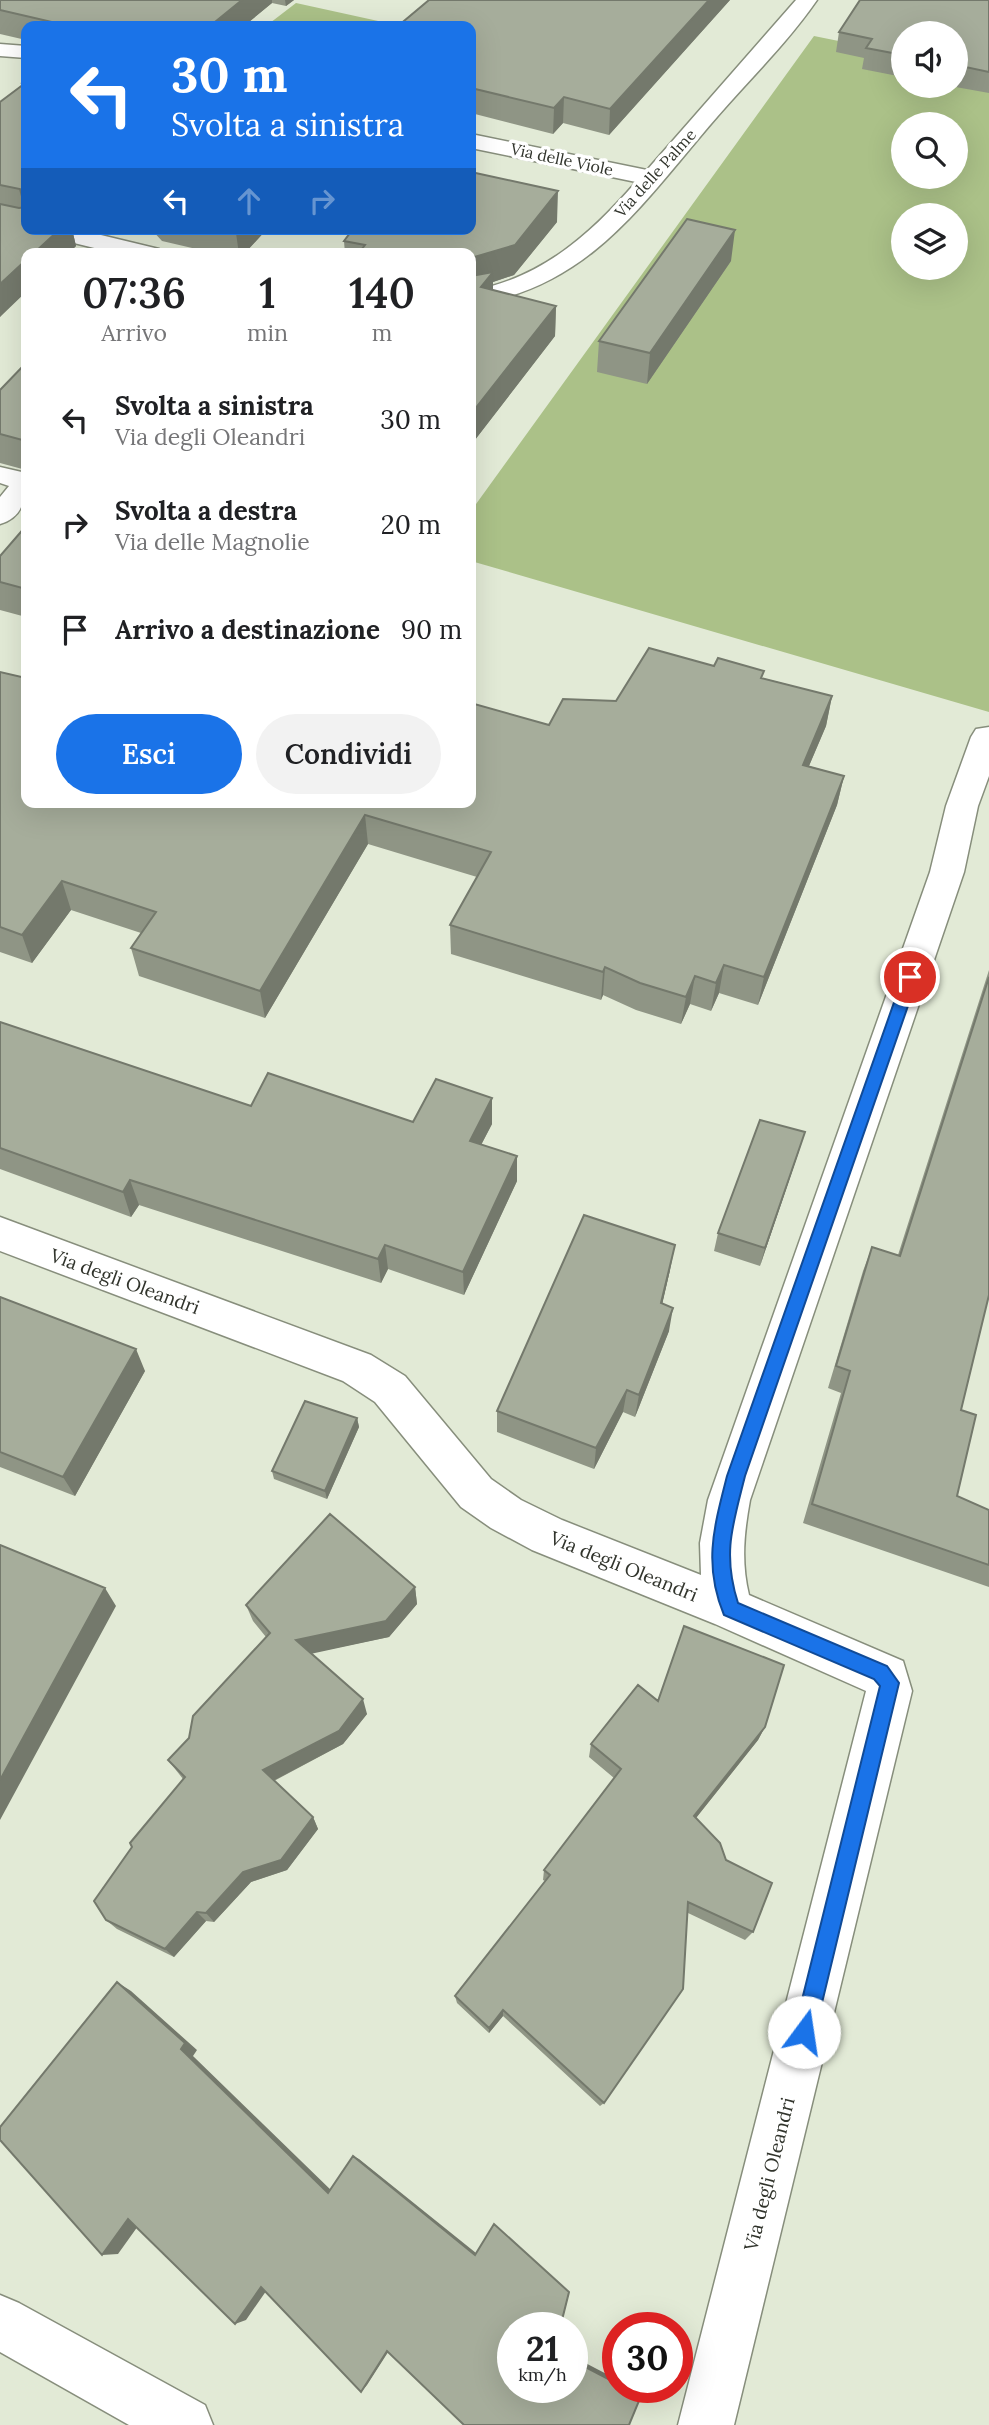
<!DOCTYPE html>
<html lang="it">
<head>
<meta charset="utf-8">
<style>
	body { margin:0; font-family:Lora,serif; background:#f2f2f2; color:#202124; height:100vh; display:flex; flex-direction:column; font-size:26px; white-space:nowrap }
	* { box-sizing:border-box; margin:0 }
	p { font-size:23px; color:#757577 }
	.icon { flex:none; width:38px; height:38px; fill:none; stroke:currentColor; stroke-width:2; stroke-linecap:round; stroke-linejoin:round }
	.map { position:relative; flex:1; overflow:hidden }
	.sheet { position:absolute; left:21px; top:248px; width:455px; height:560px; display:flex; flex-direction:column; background:#fff; border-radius:14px; box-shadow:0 7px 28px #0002 }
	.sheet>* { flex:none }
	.hud { position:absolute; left:21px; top:21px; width:455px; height:214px; border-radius:14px; box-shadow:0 7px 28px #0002; background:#1a73e8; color:#fff; overflow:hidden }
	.fabs { position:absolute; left:891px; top:21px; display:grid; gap:14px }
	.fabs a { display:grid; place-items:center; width:77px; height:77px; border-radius:50%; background:#fff; box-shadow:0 7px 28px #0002; font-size:35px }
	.speed { position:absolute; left:497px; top:2312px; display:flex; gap:14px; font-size:35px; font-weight:700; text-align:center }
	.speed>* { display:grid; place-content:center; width:91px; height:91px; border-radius:50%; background:#fff; box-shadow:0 7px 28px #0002; line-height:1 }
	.speed small { font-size:18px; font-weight:400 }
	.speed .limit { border:10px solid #d22; background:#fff; color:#111 }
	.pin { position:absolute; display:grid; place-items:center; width:60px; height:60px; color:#fff; margin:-30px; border:4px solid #fff; border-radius:50%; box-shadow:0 2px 7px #0007 }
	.me { position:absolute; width:77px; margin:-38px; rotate:14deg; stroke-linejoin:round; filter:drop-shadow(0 0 5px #0008) }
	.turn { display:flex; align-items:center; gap:24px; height:147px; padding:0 35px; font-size:32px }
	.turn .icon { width:91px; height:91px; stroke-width:2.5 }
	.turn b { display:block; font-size:49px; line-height:60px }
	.lanes { display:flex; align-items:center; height:66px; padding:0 35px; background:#0003; justify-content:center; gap:35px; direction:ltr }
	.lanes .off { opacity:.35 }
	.eta { display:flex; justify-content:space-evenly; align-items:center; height:119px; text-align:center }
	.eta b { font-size:42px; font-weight:600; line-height:49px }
	.cta { display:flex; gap:14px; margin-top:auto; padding:14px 35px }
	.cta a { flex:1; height:80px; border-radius:42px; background:#1a73e8; color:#fff; font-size:28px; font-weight:600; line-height:80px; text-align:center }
	.cta a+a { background:#f2f2f2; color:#202124 }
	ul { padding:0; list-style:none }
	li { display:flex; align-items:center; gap:21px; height:105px; padding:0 35px }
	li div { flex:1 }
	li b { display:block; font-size:26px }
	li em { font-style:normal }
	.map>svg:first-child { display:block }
	.green { fill:#abc188; fill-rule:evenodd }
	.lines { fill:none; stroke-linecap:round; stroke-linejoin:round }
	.minor-casing { stroke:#878e7c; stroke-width:3 }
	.minor { fill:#fff; fill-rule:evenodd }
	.wall { fill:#8f9585 }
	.shaded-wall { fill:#74796c }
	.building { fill:#a6ad9b; stroke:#74796c; stroke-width:2 }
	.route { fill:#1a73e8; stroke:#114b97; stroke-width:2 }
	.labels { text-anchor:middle; stroke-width:7; stroke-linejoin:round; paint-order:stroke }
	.far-street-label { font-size:16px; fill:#31342c; stroke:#fff }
	.street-label { font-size:19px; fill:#31342c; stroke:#fff }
</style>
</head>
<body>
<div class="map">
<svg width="989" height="2425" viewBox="0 0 989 2425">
	<rect width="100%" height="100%" fill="#e2ead6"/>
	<path class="green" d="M296 3 401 26H266Z
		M814 36 903 54V86H956L989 71V712L471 561V511ZM903 124H956V177H903ZM903 215H956V268H903Z"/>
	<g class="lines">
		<g class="minor-casing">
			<path id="minor" d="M796 0H817C788 42 750 79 717 117 643 202 591 287 471 305V291C542 278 591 234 636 182L471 148V134L647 170Z
				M0 44 26 46V58L0 56Z
				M33 229H76L159 249 162 254H119L37 234Z
				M0 467 26 473C26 495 25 517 0 524V497L9 486 0 483Z
				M989 727V776L978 806 964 872 750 1500C744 1533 741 1562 749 1595L903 1661 912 1691 734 2425H678L866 1691 715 1624 532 1550 491 1528 461 1507 375 1402 343 1381 0 1251V1217L371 1355 405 1376 491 1479 521 1500 562 1520 701 1575 700 1543 708 1500 930 872 946 806 971 737 976 729Z
				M0 2295 19 2303 205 2405 213 2425H129L0 2352Z"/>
		</g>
		<use href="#minor" class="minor"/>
	</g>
	<path class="wall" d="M0 0H294L286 6 272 3 244 26H26V40L0 34Z
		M429 0H730L609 135 563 123 553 134 471 113V26Z
		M989 0V93L950 86H956V33H903V77L862 69 864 58 836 52 839 32Z
		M26 79V229H72L76 246 68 254H26L0 317V102L22 85V83Z
		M557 222 514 275 493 282V290L556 306 555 336 471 445V254H345L344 241Z
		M151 229H267L244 254H218L162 241Z
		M731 261 647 384 597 372 599 341Z
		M26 363V470L0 463V390Z
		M26 526V617L0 610V556Z
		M0 672 26 803 549 725 616 701 763 678 832 696 826 726 809 766 844 776 837 805 758 1005 719 993 711 1011 690 1004 681 1024 636 1010 603 995 601 1000 451 954 450 925 477 877 368 844 265 1018 139 976 131 948 141 933 71 910 32 963 0 952Z
		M989 970V1295L961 1410 957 1496 989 1510V1587L803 1523 841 1393 828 1388 863 1271 872 1247 898 1255Z
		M0 1022 251 1106 413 1122 492 1098V1124L481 1145 517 1156V1181L464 1295 388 1269 381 1283 139 1205 131 1217 0 1169Z
		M799 1151 760 1266 714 1251 718 1233Z
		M670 1270 662 1304 669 1331 635 1417 623 1412 594 1469 497 1432V1411Z
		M0 1297 145 1371 75 1496 0 1467Z
		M357 1418 359 1427 327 1499 274 1479 272 1471Z
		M415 1587 417 1604 389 1637 311 1653 367 1714 343 1744 274 1781 313 1817 318 1829 287 1870 251 1882 214 1922 206 1921 174 1957 117 1929 106 1920 183 1779 168 1760 189 1738 266 1637 253 1621 246 1605Z
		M658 1701 765 1727 758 1740 696 1818 726 1860 753 1932 745 1940 688 1913 604 2103 600 2106 503 2016 489 2033 457 2003 455 1996 545 1881 543 1880 544 1870 614 1778 589 1757 591 1744Z"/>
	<path class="shaded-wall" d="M242 0H272V3L244 26H210Z
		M285 0H294L286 6Z
		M709 0H730L609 135 610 109Z
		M564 97 563 123 553 134 554 108Z
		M558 191 557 222 514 275 493 282V303L471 289V258Z
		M60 229H72L76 246 68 254H33Z
		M239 229H267L244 254H239L236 233Z
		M735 230 731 261 647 384 650 353Z
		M26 260V292L0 317V284Z
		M556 306 555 336 471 445V414Z
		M832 696 826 726 797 794 803 765Z
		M844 776 837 805 758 1005 764 977Z
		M365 815 368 844 265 1018 260 991Z
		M62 881 71 910 32 963 22 935Z
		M724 965 719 993 711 1011 716 983Z
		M605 967 603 995 601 1000 603 972Z
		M695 976 690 1004 681 1024 686 997Z
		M492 1098V1124L470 1166V1141Z
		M805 1132 799 1151 760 1266 765 1248Z
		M517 1156V1181L464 1295 463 1272Z
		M130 1180 139 1205 131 1217 123 1192Z
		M385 1245 388 1269 381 1283 378 1259Z
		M675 1245 670 1270 657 1327 661 1303Z
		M673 1308 669 1331 635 1417 639 1395Z
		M136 1349 145 1371 75 1496 63 1477Z
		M627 1390 623 1412 594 1469 596 1448Z
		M357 1418 359 1427 327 1499 325 1491Z
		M415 1587 417 1604 389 1637 301 1656 296 1640Z
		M105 1588 116 1606 0 1820V1780Z
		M363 1699 367 1714 343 1744 269 1783 263 1770Z
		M765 1727 758 1740 688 1828 694 1816Z
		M313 1817 318 1829 287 1870 251 1882 214 1922 206 1913 243 1872Z
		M197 1912 206 1921 174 1957 165 1949Z
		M117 1982 131 1991 197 2050 193 2056 335 2194 328 2193 181 2049Z
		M503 2010V2016L489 2033V2028Z
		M353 2156 359 2159 476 2253 475 2255Z
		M128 2219H143L118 2254 102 2255Z
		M271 2284 246 2320 235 2324 261 2287Z
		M392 2346 367 2385 361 2392 387 2351Z
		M572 2356 618 2380V2384L572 2360Z
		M624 2387H632L635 2388 641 2396Z"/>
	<path class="building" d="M0 0H242L210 26H69L0 10Z
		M429 0H709L610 109 564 97 554 108 471 88V26H398Z
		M860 0H989V72L956 65V33H903V55L866 48 872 39 839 32Z
		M26 79V200H23L20 189 0 185V102L24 84 22 83Z
		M471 172 558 191 515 245 471 258V254H358L365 245 344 241 353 229H471Z
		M0 204 19 208 26 207V229H60L33 254H26V260L0 284Z
		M687 219 735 230 650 353 599 341Z
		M222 229H239L236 233Z
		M493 272 481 287 556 306 471 414V276Z
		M26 363V441L0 434V390Z
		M26 526V589L0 582V556Z
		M649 648 714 666 718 658 764 671 761 678 832 696 803 765 844 776 764 977 724 965 716 983 695 976 686 997 640 983 605 967 603 972 450 925 491 852 365 815 260 991 131 948 156 912 62 881 22 935 0 927V672L26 678V803H471V703L549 725 563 699 616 701Z
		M989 977V1295L961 1410 976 1415 957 1496 989 1510V1565L812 1504 850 1371 836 1366 872 1247 900 1256Z
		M0 1022 251 1106 268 1073 413 1122 436 1079 492 1098 470 1141 517 1156 463 1272 385 1245 378 1259 130 1180 123 1192 0 1148Z
		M760 1120 805 1132 765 1248 718 1233Z
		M584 1215 675 1245 661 1303 673 1308 639 1395 627 1390 596 1448 497 1411Z
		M0 1297 136 1349 63 1477 0 1452Z
		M305 1401 357 1418 325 1491 272 1471Z
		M330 1514 415 1587 386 1621 296 1640 363 1699 339 1731 263 1770 313 1817 281 1860 243 1872 206 1913 197 1912 165 1949 106 1920 94 1901 132 1847 130 1843 185 1777 168 1760 189 1738 193 1716 270 1633 246 1605Z
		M0 1545 105 1588 0 1780Z
		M684 1626 784 1665 765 1727 694 1816 720 1843 726 1860 772 1883 753 1932 688 1902 683 1989 604 2103 503 2010 489 2028 455 1996 550 1875 544 1870 621 1769 591 1744 638 1685 658 1701Z
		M117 1982 185 2043 181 2049 328 2193 353 2156 475 2255 494 2224 569 2292 560 2328H513V2387H572V2360L618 2384V2387H624L641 2396 629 2425H464L387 2351 361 2392 261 2287 235 2324 128 2219 102 2255 0 2140V2127Z"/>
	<path class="route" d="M910 972 918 977 745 1476C733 1524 722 1553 738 1603L887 1666 899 1683 815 2032 812 2039 804 2042 797 2039 794 2032 880 1686 874 1679 724 1615C703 1564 714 1527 727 1476L903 977Z"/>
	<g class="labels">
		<g class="far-street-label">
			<text transform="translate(562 159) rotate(12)" y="6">Via delle Viole</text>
			<text transform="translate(655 173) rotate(-48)" y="6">Via delle Palme</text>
		</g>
		<g class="street-label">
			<text transform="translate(125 1281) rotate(20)" y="7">Via degli Oleandri</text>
			<text transform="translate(624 1566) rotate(22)" y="7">Via degli Oleandri</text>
			<text transform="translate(769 2174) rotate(-76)" y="7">Via degli Oleandri</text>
		</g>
	</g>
</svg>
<div class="fabs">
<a><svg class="icon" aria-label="sound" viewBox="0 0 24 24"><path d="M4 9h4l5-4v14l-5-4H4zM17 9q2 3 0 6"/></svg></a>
<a><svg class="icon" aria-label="search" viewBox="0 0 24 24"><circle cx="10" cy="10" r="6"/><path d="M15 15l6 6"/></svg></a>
<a><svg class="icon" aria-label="layers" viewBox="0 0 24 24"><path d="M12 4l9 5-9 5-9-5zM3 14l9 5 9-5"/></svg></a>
</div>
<div class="speed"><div>21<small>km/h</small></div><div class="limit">30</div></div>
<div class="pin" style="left:910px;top:977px;background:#d93025"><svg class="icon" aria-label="arrive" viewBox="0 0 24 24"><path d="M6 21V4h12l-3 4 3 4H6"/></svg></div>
<svg class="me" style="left:804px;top:2032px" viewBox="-20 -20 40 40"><circle r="19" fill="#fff"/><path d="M0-13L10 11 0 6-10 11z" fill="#1a73e8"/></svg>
<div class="hud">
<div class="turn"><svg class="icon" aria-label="left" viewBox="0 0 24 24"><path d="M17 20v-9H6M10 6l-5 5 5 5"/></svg><div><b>30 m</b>Svolta a sinistra</div></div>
<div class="lanes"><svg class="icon" aria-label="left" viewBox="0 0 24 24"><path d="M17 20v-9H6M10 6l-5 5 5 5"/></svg><svg class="icon off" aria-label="ahead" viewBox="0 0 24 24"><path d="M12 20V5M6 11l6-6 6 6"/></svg><svg class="icon off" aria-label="right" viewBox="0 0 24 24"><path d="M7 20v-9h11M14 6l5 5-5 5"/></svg></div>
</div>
<section class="sheet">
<div class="eta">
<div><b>07:36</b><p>Arrivo</p></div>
<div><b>1</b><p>min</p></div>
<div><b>140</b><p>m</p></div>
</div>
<ul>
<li><svg class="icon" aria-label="left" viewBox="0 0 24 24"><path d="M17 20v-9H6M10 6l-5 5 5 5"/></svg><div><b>Svolta a sinistra</b><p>Via degli Oleandri</p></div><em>30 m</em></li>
<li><svg class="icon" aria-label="right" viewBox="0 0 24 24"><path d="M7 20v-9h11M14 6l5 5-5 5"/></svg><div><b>Svolta a destra</b><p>Via delle Magnolie</p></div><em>20 m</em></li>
<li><svg class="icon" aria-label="arrive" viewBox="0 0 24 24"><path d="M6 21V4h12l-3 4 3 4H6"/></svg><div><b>Arrivo a destinazione</b></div><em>90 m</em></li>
</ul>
<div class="cta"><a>Esci</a><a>Condividi</a></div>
</section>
</div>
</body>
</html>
